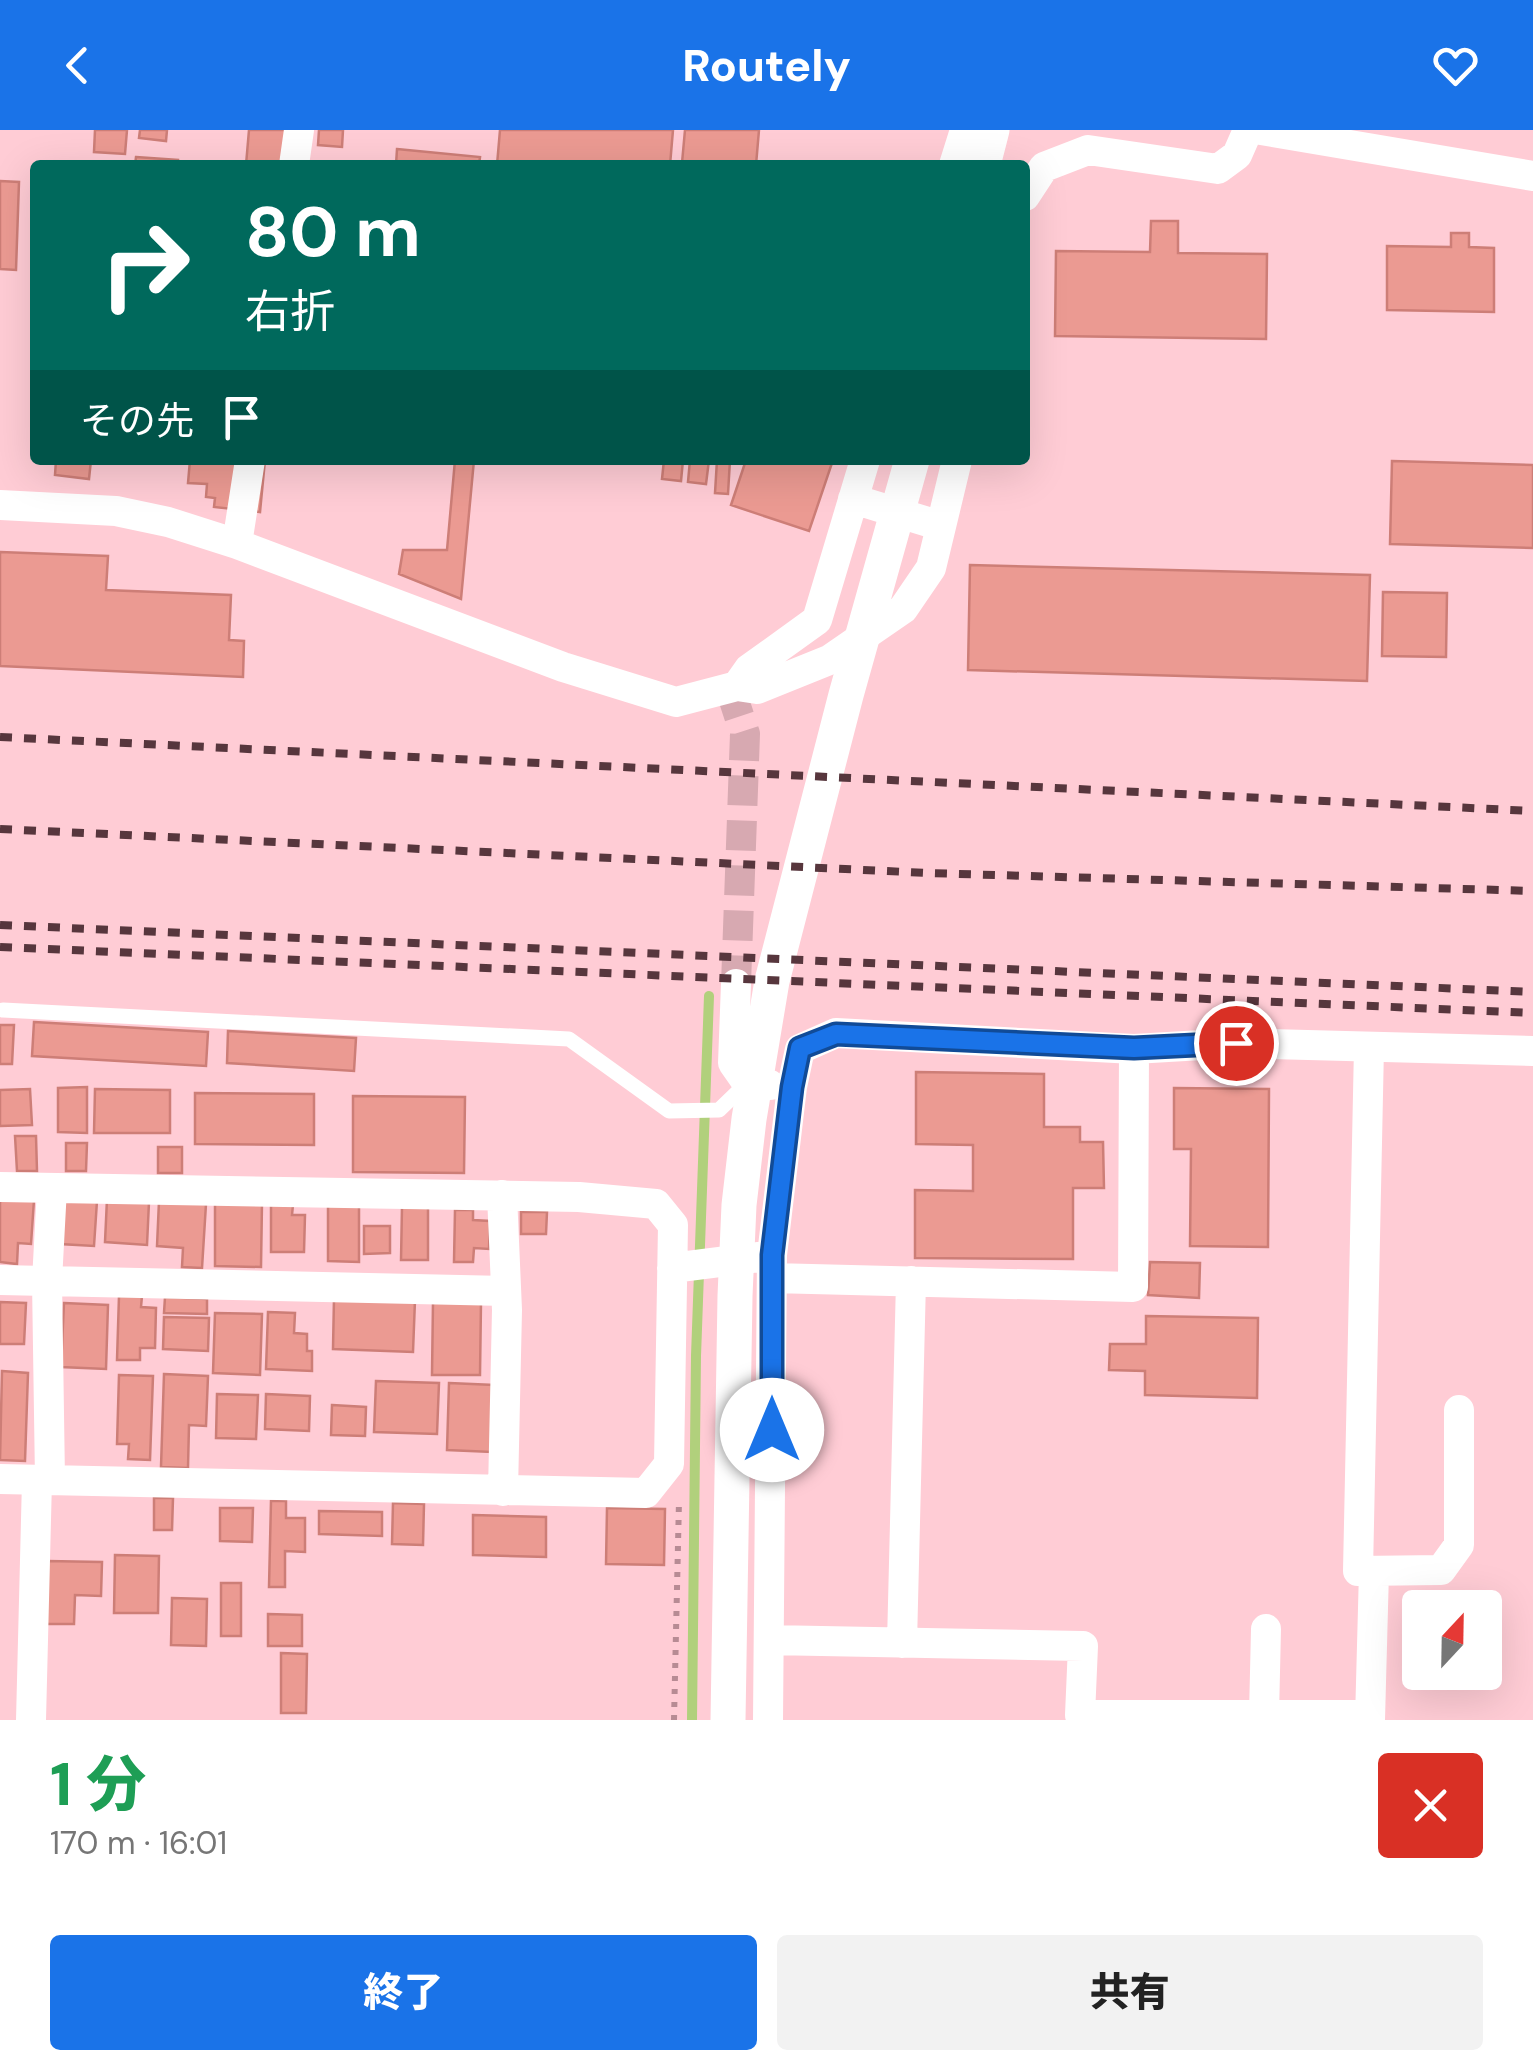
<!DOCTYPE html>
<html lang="ja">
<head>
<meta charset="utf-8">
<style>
	body { margin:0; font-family:"DM Sans","Noto Sans JP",sans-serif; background:#f2f2f2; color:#222; height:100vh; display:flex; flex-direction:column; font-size:38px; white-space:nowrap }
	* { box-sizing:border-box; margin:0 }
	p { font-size:32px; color:#767676 }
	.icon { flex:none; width:55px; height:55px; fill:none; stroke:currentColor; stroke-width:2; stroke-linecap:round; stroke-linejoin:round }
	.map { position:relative; height:1590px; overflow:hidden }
	.details { display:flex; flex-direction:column; background:#fff; flex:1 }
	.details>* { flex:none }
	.banner { position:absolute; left:30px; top:30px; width:1000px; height:305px; border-radius:10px; box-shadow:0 10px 40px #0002; background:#00695c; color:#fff; overflow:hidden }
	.needle { width:65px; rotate:22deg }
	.controls { position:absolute; left:1402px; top:1460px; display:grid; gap:20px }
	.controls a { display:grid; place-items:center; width:100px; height:100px; border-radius:10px; background:#fff; box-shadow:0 10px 40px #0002; font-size:50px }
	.pin { position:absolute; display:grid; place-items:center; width:85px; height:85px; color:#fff; margin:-42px; border:5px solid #fff; border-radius:50%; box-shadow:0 2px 10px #0007 }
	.me { position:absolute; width:110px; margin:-55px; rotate:0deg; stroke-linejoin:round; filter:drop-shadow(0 0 8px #0008) }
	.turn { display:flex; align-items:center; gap:35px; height:210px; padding:0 50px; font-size:45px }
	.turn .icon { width:130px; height:130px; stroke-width:2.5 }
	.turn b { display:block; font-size:70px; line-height:85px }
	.then { display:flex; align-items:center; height:95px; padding:0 50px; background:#0003; gap:20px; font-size:38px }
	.round { display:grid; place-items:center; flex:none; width:105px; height:105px; border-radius:10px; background:#f2f2f2 }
	.head { display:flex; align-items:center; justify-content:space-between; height:170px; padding:0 50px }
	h1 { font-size:60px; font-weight:800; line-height:75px; color:#1e9e55 }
	.action { display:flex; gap:20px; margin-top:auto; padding:20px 50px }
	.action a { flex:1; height:115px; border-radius:10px; background:#1a73e8; color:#fff; font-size:40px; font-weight:800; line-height:115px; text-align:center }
	.action a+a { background:#f2f2f2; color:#222 }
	header { display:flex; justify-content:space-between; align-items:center; height:130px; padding:0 50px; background:#1a73e8; color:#fff; font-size:45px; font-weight:800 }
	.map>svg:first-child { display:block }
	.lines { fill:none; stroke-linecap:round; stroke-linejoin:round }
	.stream { stroke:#b1d07c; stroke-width:10 }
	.building { fill:#eb9a92; stroke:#cd7e77; stroke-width:2.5 }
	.minor-tunnel { stroke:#d7a9b1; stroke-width:30; stroke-dasharray:30 15; stroke-linecap:butt }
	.path { stroke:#b78b94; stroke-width:6; stroke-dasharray:5 8; stroke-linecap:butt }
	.service { stroke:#fff; stroke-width:15 }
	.minor { stroke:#fff; stroke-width:30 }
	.tertiary { stroke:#fff; stroke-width:35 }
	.rail { stroke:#57363d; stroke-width:8; stroke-dasharray:12 12; stroke-linecap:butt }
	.route-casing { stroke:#114b97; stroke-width:25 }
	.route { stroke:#1a73e8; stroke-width:18 }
</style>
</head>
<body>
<header><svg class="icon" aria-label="back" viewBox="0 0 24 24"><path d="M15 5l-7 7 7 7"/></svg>Routely<svg class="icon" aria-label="heart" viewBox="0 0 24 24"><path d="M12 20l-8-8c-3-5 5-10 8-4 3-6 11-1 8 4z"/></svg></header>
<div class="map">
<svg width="1533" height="1590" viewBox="0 0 1533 1590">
	<rect width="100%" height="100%" fill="#ffccd5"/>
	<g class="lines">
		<path class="stream" d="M692 1590 696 1226 709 866"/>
	</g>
	<path class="building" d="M95 0H127L125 24 94 22Z
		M140 0H167L166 11 139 8Z
		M249 0H287L284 35H246Z
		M319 0H343L342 17 318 15Z
		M500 0H673L670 35H497Z
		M685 0H759L756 35 682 33Z
		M397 19 480 27 479 35H396Z
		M136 27 178 30V35H135Z
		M0 51 19 52 16 140 0 139Z
		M1151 91H1178V123L1267 124 1266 209 1055 206 1056 121 1150 122Z
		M1451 103H1469V117L1494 118V182L1387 180V116L1451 117Z
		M56 330H91L89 349 55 345Z
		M190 330H265L260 382 214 377 215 368 206 367 207 354 188 353Z
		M455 330H474L461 469 399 444 403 420H447Z
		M664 330H683L681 351 662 349Z
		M690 330H709L706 354 688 352Z
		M717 330H730L728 364 715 363Z
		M746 330H833L809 401 731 375Z
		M1392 331 1533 335V418L1390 414Z
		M0 422 108 426 106 460 231 465 229 510 244 511 243 547 0 536Z
		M970 435 1370 445 1367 551 968 540Z
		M1383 462 1447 463 1446 527 1382 526Z
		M34 892 208 902 206 936 32 926Z
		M0 895H14L12 934H0Z
		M228 901 356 908 354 941 227 933Z
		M916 942 1044 944V997H1080V1012H1103L1104 1058H1073V1129L915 1128V1060L973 1061V1015L916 1014Z
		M87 957V1003L58 1002V958Z
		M1174 958 1269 959 1268 1117 1190 1116 1191 1019H1174Z
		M30 959 32 995 0 996V960Z
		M95 959 170 960V1003H94Z
		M195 963 314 964V1015L195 1014Z
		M353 966 465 967 464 1043 353 1042Z
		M15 1006H36L37 1041H17Z
		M66 1013H87L86 1041H66Z
		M158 1017H182V1043H158Z
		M0 1067 34 1070 31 1114 18 1113 17 1134 0 1132Z
		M62 1069 97 1071 94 1116 60 1114Z
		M107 1069 149 1072 147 1115 105 1112Z
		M159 1071 206 1074 202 1138 182 1137 183 1118 157 1116Z
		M215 1072 262 1073 261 1137 215 1136Z
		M328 1074H359V1132L328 1131Z
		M271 1075H293L292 1085H305L304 1122H271Z
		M402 1076 428 1077V1130H401Z
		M455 1080H473V1090L490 1091 489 1119 474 1118 473 1132H454Z
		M521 1082H547L546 1104H521Z
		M364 1096H390V1123L364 1124Z
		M1150 1132 1200 1133 1199 1168 1148 1165Z
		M119 1166H142L141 1177 156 1178 155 1218H140V1230H117Z
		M165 1167 207 1169V1184L164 1183Z
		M334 1168 415 1170 413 1222 333 1219Z
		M0 1172 26 1173 24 1214H0Z
		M433 1172H481L480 1245H432Z
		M64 1173 108 1175 106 1239 61 1237Z
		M268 1182 295 1183 294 1203 307 1204V1221H312V1241L266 1239Z
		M215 1183 262 1184 260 1245 213 1243Z
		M1146 1186 1258 1188 1257 1268 1145 1265V1241L1109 1240 1110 1214H1146Z
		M164 1187 209 1188 208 1221 163 1219Z
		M2 1241 28 1243 25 1331 0 1330Z
		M164 1244 208 1246 206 1296 189 1295 188 1338 161 1337Z
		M119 1245 153 1246 150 1330 128 1329 129 1314H117Z
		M376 1251 439 1253 437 1304 374 1302Z
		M449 1253 494 1255 492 1322 447 1320Z
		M217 1264 258 1265 256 1309 216 1308Z
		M266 1264 310 1266 309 1301 265 1299Z
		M332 1275 366 1277 365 1306 331 1305Z
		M154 1368H173L172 1400H154Z
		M271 1371H286V1388H305V1422L285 1421V1457H269Z
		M393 1373 424 1374 423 1415 392 1414Z
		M220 1378H253L252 1412 220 1411Z
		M607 1378 665 1379 664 1435 606 1434Z
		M319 1381 382 1382V1406L319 1404Z
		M473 1385 546 1387V1427L473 1425Z
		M115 1425 159 1426 158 1483H114Z
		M47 1431 102 1432 101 1466 75 1465 74 1494H46Z
		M221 1453H241V1506H221Z
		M172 1468 207 1469 206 1516 171 1515Z
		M268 1484 302 1485V1516H268Z
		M281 1523 307 1524 306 1583H281Z"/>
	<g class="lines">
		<path class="minor-tunnel" d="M730 558 745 604 736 854"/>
		<path class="path" d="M674 1590 679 1371"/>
		<path class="service" d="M3 880 569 909 669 981 719 980 747 953"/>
		<path class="minor" d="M1261 0 1533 46
			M294 35 299 0
			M954 35 965 0
			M1025 66 1044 37 1088 20 1218 39 1237 25 1248 0
			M853 369 941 396
			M0 375 116 381 168 392 237 414 563 537 676 572 737 556 757 559 829 530 903 479 931 438 957 330
			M237 414 250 330
			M737 556 749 539 817 490 865 330
			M736 854 733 933 747 953 770 955
			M1369 917 1358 1441 1441 1440 1459 1415V1280
			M0 1057 579 1067 656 1074 673 1095 669 1334 646 1363 0 1349
			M502 1065 507 1180 503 1361
			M672 1138 759 1127
			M772 1148 1133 1157 1134 919
			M0 1150 506 1161
			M50 1350 47 1151 52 1058
			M769 1510 1083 1516 1080 1585H1370
			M902 1513 911 1151
			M1264 1585 1266 1499
			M31 1590 37 1350
			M768 1590 772 1125 792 957 800 919 836 903 1134 919 1236 913 1533 921
			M1370 1590 1374 1441"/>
		<path class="tertiary" d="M983 35 992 0
			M728 1590 735 1166 739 1075 749 989 772 851 846 565 912 330"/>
		<path class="rail" d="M0 607 1533 681
			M0 699 928 743 1533 761
			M0 795 1533 862
			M0 817 1533 883"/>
	</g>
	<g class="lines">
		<g class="route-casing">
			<path id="route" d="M772 1300V1125L792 957 800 918 836 904 1134 918 1236 913"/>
		</g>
		<use href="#route" class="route"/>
	</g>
</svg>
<div class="controls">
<a><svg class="needle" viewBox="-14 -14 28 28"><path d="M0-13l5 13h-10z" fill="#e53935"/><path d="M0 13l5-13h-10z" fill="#767676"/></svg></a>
</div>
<div class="pin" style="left:1236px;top:913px;background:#d93025"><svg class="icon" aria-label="arrive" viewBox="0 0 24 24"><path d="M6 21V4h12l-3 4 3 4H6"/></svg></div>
<svg class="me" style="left:772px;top:1300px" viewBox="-20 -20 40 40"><circle r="19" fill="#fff"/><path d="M0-13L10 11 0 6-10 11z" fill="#1a73e8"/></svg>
<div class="banner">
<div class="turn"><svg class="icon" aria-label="right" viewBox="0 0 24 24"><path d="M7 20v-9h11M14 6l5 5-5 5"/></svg><div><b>80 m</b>右折</div></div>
<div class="then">その先<svg class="icon" aria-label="arrive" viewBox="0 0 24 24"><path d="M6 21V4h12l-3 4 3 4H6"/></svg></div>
</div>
</div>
<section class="details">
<div class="head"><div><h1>1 分</h1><p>170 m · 16:01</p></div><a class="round" style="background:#d93025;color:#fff"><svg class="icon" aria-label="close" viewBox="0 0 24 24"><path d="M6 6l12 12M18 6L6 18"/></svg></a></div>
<div class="action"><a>終了</a><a>共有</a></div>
</section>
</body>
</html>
